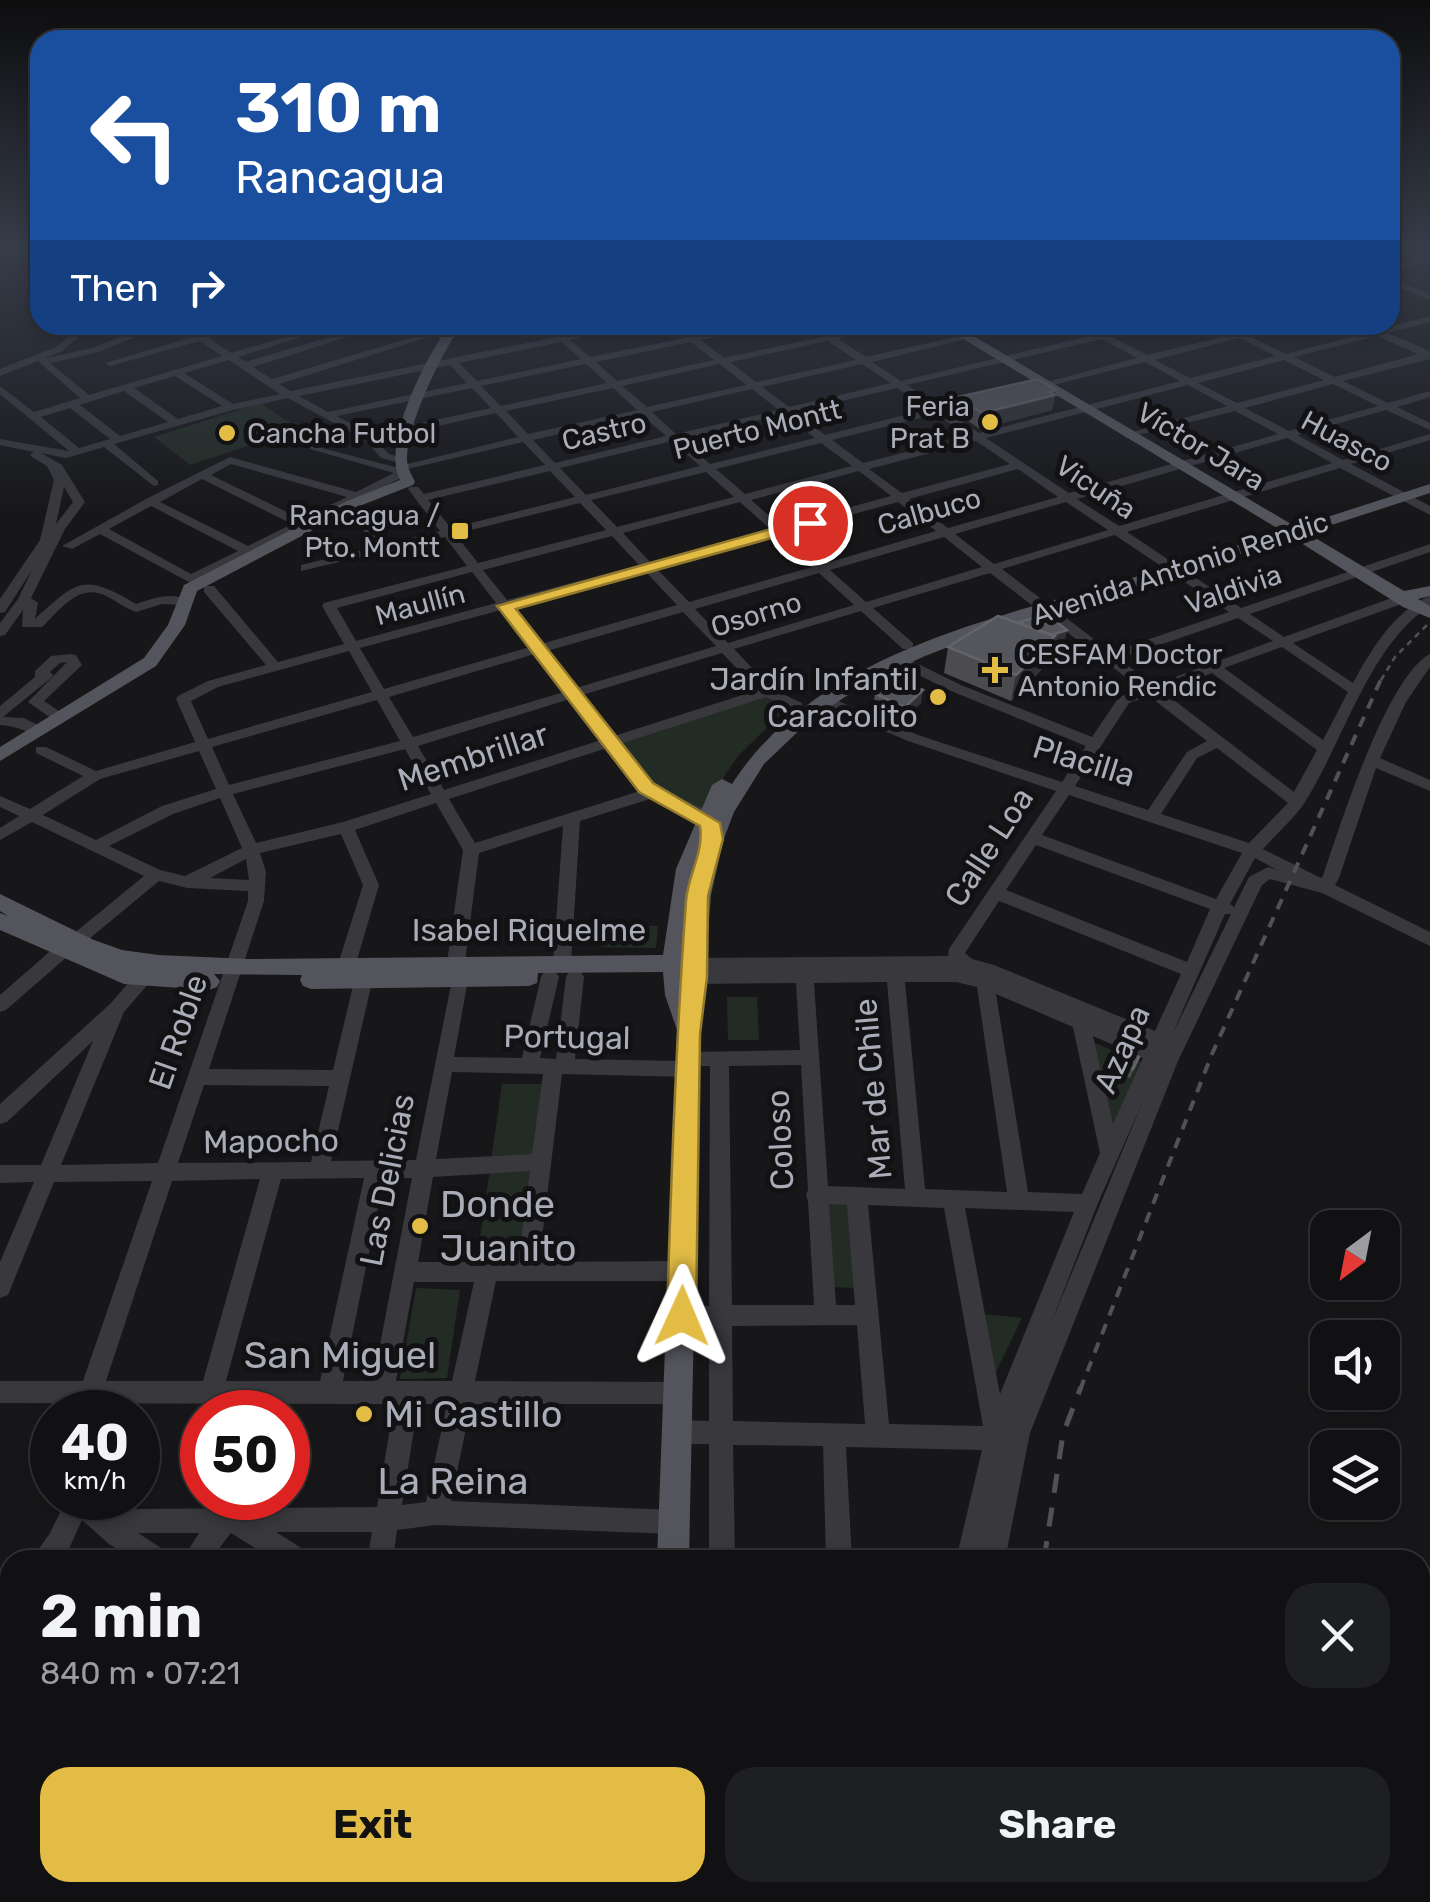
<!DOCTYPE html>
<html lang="en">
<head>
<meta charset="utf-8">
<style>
	body { margin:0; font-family:Rubik,sans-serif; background:#1e1f21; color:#f1f3f6; height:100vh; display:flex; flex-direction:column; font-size:38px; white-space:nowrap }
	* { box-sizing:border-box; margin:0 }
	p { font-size:32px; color:#9c9da0 }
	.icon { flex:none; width:55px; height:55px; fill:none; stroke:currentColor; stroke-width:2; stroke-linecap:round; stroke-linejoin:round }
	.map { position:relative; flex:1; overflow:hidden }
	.panel { position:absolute; left:0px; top:1550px; width:1430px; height:352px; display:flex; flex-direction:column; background:#111113; border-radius:30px 30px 0 0; box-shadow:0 5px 15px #0003,0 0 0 2px #303133 }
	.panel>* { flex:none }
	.top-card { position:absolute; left:30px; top:30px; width:1370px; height:305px; border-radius:30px; box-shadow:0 5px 15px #0003,0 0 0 2px #303133; background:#1a4fa0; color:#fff; overflow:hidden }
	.needle { width:65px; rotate:212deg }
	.controls { position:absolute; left:1310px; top:1210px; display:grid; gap:20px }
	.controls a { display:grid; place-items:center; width:90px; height:90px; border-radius:20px; background:#111113; box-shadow:0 5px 15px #0003,0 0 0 2px #303133; font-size:50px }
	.speed { position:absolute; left:30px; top:1390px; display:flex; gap:20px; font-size:50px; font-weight:700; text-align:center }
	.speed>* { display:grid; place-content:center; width:130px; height:130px; border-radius:50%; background:#111113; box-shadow:0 5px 15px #0003,0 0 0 2px #303133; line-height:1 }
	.speed small { font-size:25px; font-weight:400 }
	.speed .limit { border:15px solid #d22; background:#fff; color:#111 }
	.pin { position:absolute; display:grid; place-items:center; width:85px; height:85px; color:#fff; margin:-42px; border:5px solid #fff; border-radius:50%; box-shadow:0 2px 10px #0007 }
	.me { position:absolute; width:110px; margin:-55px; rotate:1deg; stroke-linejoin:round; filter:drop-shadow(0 0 8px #0008) }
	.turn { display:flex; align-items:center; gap:35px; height:210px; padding:0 40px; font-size:45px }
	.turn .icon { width:130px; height:130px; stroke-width:2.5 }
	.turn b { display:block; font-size:70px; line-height:85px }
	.then { display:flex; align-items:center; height:95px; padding:0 40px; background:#0003; gap:20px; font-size:38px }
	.round { display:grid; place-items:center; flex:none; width:105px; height:105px; border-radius:30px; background:#1e1f21 }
	.summary { display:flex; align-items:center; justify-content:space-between; height:170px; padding:0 40px }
	h1 { font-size:60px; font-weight:700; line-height:75px }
	.action { display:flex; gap:20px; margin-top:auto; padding:20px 40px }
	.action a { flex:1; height:115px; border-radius:30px; background:#e2bc45; color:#111; font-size:40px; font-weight:700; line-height:115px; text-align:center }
	.action a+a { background:#1e1f21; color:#f1f3f6 }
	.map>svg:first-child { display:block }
	.green { fill:#232b25 }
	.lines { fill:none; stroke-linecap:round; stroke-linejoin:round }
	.minor { fill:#38383d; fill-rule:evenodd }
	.major { fill:#54555c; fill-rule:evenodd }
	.rail-far2 { stroke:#515258; stroke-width:2.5; stroke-dasharray:6 5; stroke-linecap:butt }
	.rail-far1 { stroke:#515258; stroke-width:4; stroke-dasharray:11 9; stroke-linecap:butt }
	.rail { stroke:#515258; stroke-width:5; stroke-dasharray:19 15; stroke-linecap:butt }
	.wall { fill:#4b4b50 }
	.shaded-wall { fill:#323235 }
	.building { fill:#55565b; stroke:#636469; stroke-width:2.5 }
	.route { fill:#e2bc45; stroke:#937a2d; stroke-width:2.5 }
	.poi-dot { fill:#e2bc45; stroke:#121214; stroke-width:4 }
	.labels { text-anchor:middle; stroke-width:10; stroke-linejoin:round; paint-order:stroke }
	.far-poi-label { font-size:28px; fill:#aaadb7; stroke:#121214; text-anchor:end }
	.far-street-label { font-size:28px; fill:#aaadb7; stroke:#121214 }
	.poi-label { font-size:32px; fill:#aaadb7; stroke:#121214; text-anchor:end }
	.street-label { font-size:32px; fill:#aaadb7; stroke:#121214 }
	.near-poi-label { font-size:38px; fill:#aaadb7; stroke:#121214; text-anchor:start }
	.near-street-label { font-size:38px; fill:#aaadb7; stroke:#121214 }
</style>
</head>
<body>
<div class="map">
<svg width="1430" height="1902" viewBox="0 0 1430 1902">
	<rect width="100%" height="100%" fill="#171719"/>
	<path class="green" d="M261 403 299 429 190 465 154 437Z
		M767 696 787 708 738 756 701 811 655 790 614 743Z
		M604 925 658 926 656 948 601 947Z
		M727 997H757L759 1040H728Z
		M1085 1039 1144 1063 1111 1133Z
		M502 1084H545L524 1260H477Z
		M852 1201 856 1288 828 1287 821 1202Z
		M416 1288 460 1290 447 1378 400 1379Z
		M982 1314 1022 1318 994 1376Z"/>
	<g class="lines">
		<path class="minor" d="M40 249V263L29 255Z
			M1430 255V261L1390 271V265Z
			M1390 278 1430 294V300L1390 284Z
			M1430 316V322L1387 333 1430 351V359L1343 381 1388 403 1430 391V397L1397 407 1430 423V430L1386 410 1297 435 1343 460 1430 434V440L1351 464 1430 506V515L1340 468 1127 532 1241 608 1430 544V552L1250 614 1284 637 1397 596H1407V602L1293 643 1353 683C1370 651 1395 610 1430 596V606C1371 642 1342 744 1305 802 1294 819 1276 834 1263 849L1321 878 1323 876C1339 828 1387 676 1430 654V667L1406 702 1380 758 1430 780V791L1376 768 1339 878 1335 885 1430 932V946L1322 893 1270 879 1262 885 1178 1061 1030 1433 1005 1560H956L982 1450 846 1447 852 1560H826L823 1446 733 1445 735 1560H709V1444H679L671 1440 667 1432 671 1424 679 1420 709 1421V1326H681L673 1323 670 1316 673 1309 681 1306H709L710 1066H696L695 1074 688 1077 562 1074 539 1262 683 1261 691 1264 694 1271 691 1278 683 1281H496L475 1381 680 1382 688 1385 692 1393 688 1401 680 1404H471L451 1501 673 1510 682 1513 685 1522 682 1531 673 1534 436 1525 397 1530 393 1560H367L372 1532H276L306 1551 310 1560H274L231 1533 210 1560H182L199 1533H138L166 1551 170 1560H134L109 1544 82 1520 68 1551 60 1560H31L50 1533 67 1498H108L137 1509 377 1507 394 1404 0 1403V1381H83L152 1181 54 1182 8 1295 0 1298V1262L34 1182 0 1183V1165H41L93 1041 7 1122 0 1124V1104L110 1004 144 965H156L159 970 156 975 124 1012 61 1165 158 1163 248 901V891L187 888 159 881 83 944 82 951 68 956 6 1010 0 1012V995L56 946 71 942 72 935 144 876 32 822 0 840V828L19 816 0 807V796L30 809 83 776 36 753V747H46L96 771 195 742 176 699 178 696 208 681 266 665 204 592V586H214L278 662 344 644 322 606 324 603 467 566 445 537 301 571V565L375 547 352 513 354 510H362L385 544 440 531 408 489 410 487H418L424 494 545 465 523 442 403 470 409 473 407 475 200 579 204 583 198 587 100 534 72 549 62 546 146 499 230 457 356 492 394 473 310 449V445L395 467 518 437 496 413 376 440 389 454 404 458 406 460 400 463 381 458 365 440 288 398 233 410 114 444 158 481V485L154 486 104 447 66 458 41 453 62 465 85 502 65 529 31 598 38 603 35 619C78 580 83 573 136 604 154 598 173 591 189 601L183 605 162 604 136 612C124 608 117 601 106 596 79 582 60 610 42 627H22L23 610 5 635 0 636V623L18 599 32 570 5 612 0 613V599L40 540 54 480 47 466 32 457 30 455 34 452 0 445V439L69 451 0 394V386L34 412 80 398 38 361 0 376V369L56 347 82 325H93L62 351 44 359 92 348 151 325H165L98 352 50 363 89 395 222 356 200 341 110 366 105 363 193 337 177 325H188L203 334 235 325H251L209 338 231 353 325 325H340L238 357 246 362 370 325H385L253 367 272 379 424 334 432 336 279 384 291 391 556 337 543 325H554L565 335 614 325H633L570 340 590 357 685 338 670 325H681L695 336 746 325H765L701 340 724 358 822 337 806 325H817L831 334 875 325H893L838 339 866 357 1008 325H1025L872 362 901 381 1094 335 1078 325H1090L1104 333 1136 325H1153L1112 337 1147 355 1231 335 1214 325C1225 325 1231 330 1240 332 1251 333 1272 325 1286 325L1249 336 1286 354ZM1377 336 1418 354 1335 377 1294 357ZM1239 338 1276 356 1190 378 1155 360ZM1102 339 1137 358 1024 388 1029 391 1145 362 1180 381 979 433 946 411 983 402V398L940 407 907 385ZM828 341 856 360 756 382 730 362ZM561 342 581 359 477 381 459 363ZM691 342 714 360 617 381 596 362ZM229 360 280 394 233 404 184 373ZM1284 360 1324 380 1237 403 1198 383ZM586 364 607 383 501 406 481 386ZM720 364 746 385 647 407 622 386ZM862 364 891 383 789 407 762 387ZM450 365 467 383 328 412 299 396ZM175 376 222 406 178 419 134 388ZM1333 384 1378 406 1289 431 1245 408ZM1188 385 1227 406 1126 434V438L1235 411 1278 434 1069 493 986 438ZM472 388 491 408 370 434 337 416ZM613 388 637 410 528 434 506 411ZM897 388 929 409 825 435 795 412ZM752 389 779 410 676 434 652 412ZM124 391 168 422 120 436 80 405ZM70 408 110 439 79 448 41 417ZM785 414 815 438 710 464 682 439ZM936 414 969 436 863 463 832 440ZM642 415 666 436 555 463 533 440ZM1287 438 1332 463 1119 526 1077 499ZM672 441 700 466 586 495 560 468ZM976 441 1010 464 902 493 869 469ZM821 443 852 466 745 494 716 469ZM231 464 347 497 301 519 211 475ZM1018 469 1058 497 948 528 909 499ZM550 471 575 497 451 528 428 500ZM859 471 891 496 781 526 751 500ZM706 472 734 497 617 527 591 500ZM202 479 292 524 248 546 160 502ZM64 487 73 502 56 524ZM740 502 770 529 650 562 623 533ZM898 502 936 531 823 564 787 532ZM1066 502 1108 530 994 564 955 534ZM580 503 606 530 478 563 455 534ZM151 506 238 551 191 574 109 529ZM776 535 812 567 689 602 656 568ZM1115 535 1229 612 1111 652 1002 569ZM612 536 639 565 507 600 483 570ZM944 537 982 567 866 602 830 570ZM645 571 677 605 541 644 512 607ZM472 572 496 603 356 641 337 608ZM819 573 854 605 728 643 695 609ZM990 573 1141 689 1119 697 1092 737 961 685 904 657H894V663L951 691 1086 746 1062 782 918 735 829 697H819V703L908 741 1056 791 949 949 948 956 689 958 686 963 689 968 695 970H795H695L689 972 686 977 689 982 695 984 796 983 800 1050 688 1052 681 1054 680 1061 575 1059 584 977 581 972H569L566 977 556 1059 540 1058 559 977 556 972H544L541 977 522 1058 454 1057 468 980 465 975H453L416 1160 331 1161 375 969 372 964H360L357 969 333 1070 209 1069 264 901 266 872 260 853 341 834 363 885 334 977 337 982H349L352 977 379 885 355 830 436 803 463 850 447 962 456 969 465 962 479 853 563 826 553 963 562 970 568 968 571 963 580 821 653 798 698 819 705 833H717L719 829 710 812 651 784 620 744 766 697 792 709H802V703L772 689 734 649 861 611 903 649H913V643L873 608ZM501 610 530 647 384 689 360 648ZM683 612 716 646 576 688 547 651ZM1238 618 1273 641 1153 685 1119 659ZM1282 647 1348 692 1323 740 1224 668ZM349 651 372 692 208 739 191 701 218 687ZM722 653 758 690 614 736 582 695ZM535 654 564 692 413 737 389 697ZM1212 673 1317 750 1294 792 1162 691ZM1149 696 1207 741 1187 752 1148 810 1075 786 1129 703ZM570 699 601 740 444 790 418 746ZM377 700 400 741 229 785 212 747ZM607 748 640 791 475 843 449 799ZM1217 748 1288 803 1249 843 1161 814 1197 758ZM405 749 431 794 343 822 256 843 233 794ZM199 751 216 789 162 806 96 840 43 815 100 779ZM1069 795 1242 853 1216 899 1042 835ZM220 798 242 848 185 876 160 870 109 846 173 814ZM1036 845 1210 909 1187 962 1006 890ZM1255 858 1277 870 1268 867 1249 877 1234 907 1230 904ZM246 859 249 880 210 878ZM999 901 1181 974 1155 1031 994 965 972 959 965 953ZM1225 914H1231L1171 1037ZM887 982 905 1189 828 1186 814 983ZM905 982H956L977 987 1007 1192 925 1189ZM996 994 1073 1027 1100 1153 1082 1194 1028 1192ZM1093 1036 1143 1058 1113 1124ZM801 1065 808 1190 806 1195 808 1201 814 1305H732L729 1066ZM452 1072 543 1074 532 1154 436 1159ZM204 1085 329 1086 311 1162 178 1163ZM1143 1101 1049 1328 1098 1203ZM530 1171 518 1262H418L433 1177ZM364 1178 320 1381H226L281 1179ZM384 1178H412L373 1381H343ZM260 1179 203 1381H106L172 1181ZM829 1204 847 1205 855 1305H836ZM868 1205 944 1208 983 1426 889 1424ZM965 1208 1074 1212 1000 1394ZM414 1282H474L452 1381H396ZM857 1325 865 1424 733 1421 732 1326ZM418 1404H447L426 1502 402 1505Z
			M483 325H502L446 338 441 335Z
			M71 654 76 655 82 665 44 701 65 715V721H55L28 702 67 662 60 663 50 672 53 675 51 678 3 717 24 718 44 728V734C31 736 17 725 0 725V706L35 677V671L51 656Z
			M10 1589V1622L0 1627V1594Z
			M0 1786 10 1790V1821L0 1817Z
			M55 1892H88L84 1902H51Z
			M109 1892H148L152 1902H113Z
			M236 1892H267L263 1902H232Z
			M382 1892H421L425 1902H386Z"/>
		<path class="major" d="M449 325H461C441 355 407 423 407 459 407 468 412 475 415 482L413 485 357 507 197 591 185 625 156 666 0 761V747L144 658 168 625 184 585 347 501 400 480C381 443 426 358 449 325Z
			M940 325H955L1296 527 1430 484V493L1307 533 1404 591 1430 586V596L1418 599 1430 606V618L1403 607 1293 538 990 631 925 656 863 685 809 721 764 764 734 812 723 841 711 895 700 1034 689 1560H657L677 1030 665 995 663 972 538 973 537 983 529 986 311 989 303 986 300 980 302 975 214 974 220 981 217 987 209 990 124 984 0 930V913L8 916 0 911V894L94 940 122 950 158 955 248 959 663 955 676 869 712 785 722 779 732 784C811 661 974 623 1107 585 1166 569 1224 550 1282 531Z
			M425 1892H464L460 1902H421Z
			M649 1892H687V1902H649Z"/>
		<path class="rail-far2" d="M1381 680 1395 657 1430 622"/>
		<path class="rail-far1" d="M1080 1390 1212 1054 1382 677"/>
		<path class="rail" d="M1044 1560 1063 1434 1081 1387
			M1016 1892V1902"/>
	</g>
	<path class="wall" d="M1056 390 1052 410 980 429 956 413 958 397Z
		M1020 622 1067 630 1064 643 1053 647 1049 662 1011 701 944 673 948 647 1019 624Z
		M875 694 921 703 903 720 873 707Z
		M1139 1057 1130 1078 1113 1070 1116 1061Z"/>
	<path class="shaded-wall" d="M1056 390 1052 410 980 429 982 413Z
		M1067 630 1064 643 1053 647 1049 662 1011 701 1016 675 1042 638Z
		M923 690 921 703 903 720 905 707Z"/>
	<path class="building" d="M1038 379 1056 390 1050 392 1055 395 982 413 958 397Z
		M1046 614 1067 630 1052 635 1026 626 1020 622Z
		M998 616 1055 636 1016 675 948 647Z
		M893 678 923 690 905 707 875 694Z
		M1122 1049 1139 1057 1133 1069 1116 1061Z"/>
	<linearGradient id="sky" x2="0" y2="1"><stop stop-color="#0d0d0e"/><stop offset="0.48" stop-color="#363c49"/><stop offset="1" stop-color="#363c49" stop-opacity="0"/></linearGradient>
	<rect width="1430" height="515" fill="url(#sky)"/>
	<path class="route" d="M810 518 815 520V526L516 609 653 783 720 823 723 839 708 896 707 977 700 1034 696 1316 692 1325 682 1329 671 1325 667 1316C671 1177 676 1039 686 901 688 875 704 852 700 826L639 792 497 606Z"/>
	<g class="poi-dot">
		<circle cx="990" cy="422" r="10"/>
		<circle cx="227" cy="433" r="10"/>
		<rect x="450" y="521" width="20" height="20" rx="5"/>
		<path d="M990 655h10v10h10v10h-10v10h-10v-10h-10v-10h10z"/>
		<circle cx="938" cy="697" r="10"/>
		<circle cx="420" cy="1226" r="10"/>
		<circle cx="364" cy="1414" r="10"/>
	</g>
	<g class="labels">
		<g class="far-poi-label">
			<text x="970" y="416">Feria<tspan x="970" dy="32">Prat B</tspan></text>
			<text x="247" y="443" text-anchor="start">Cancha Futbol</text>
			<text x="440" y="525">Rancagua /<tspan x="440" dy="32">Pto. Montt</tspan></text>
			<text x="1018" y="664" text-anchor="start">CESFAM Doctor<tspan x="1018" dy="32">Antonio Rendic</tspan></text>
		</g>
		<g class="far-street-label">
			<text transform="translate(757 429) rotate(-14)" y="10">Puerto Montt</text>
			<text transform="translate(604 431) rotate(-13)" y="10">Castro</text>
			<text transform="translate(1347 441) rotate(28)" y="10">Huasco</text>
			<text transform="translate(1201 446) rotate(31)" y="10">Víctor Jara</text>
			<text transform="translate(1096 487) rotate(34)" y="10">Vicuña</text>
			<text transform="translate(929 511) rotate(-16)" y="10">Calbuco</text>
			<text transform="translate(1180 568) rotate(-18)" y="10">Avenida Antonio Rendic</text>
			<text transform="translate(1233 589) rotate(-19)" y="10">Valdivia</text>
			<text transform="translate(420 604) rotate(-15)" y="10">Maullín</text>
			<text transform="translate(756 614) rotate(-17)" y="10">Osorno</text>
		</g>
		<g class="poi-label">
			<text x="918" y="690">Jardín Infantil<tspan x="918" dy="37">Caracolito</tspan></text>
		</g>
		<g class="street-label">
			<text transform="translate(473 757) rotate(-18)" y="11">Membrillar</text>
			<text transform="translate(1084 761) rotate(17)" y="11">Placilla</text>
			<text transform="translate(989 847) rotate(-57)" y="11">Calle Loa</text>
			<text x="529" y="941">Isabel Riquelme</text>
			<text transform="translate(178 1032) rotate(-71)" y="11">El Roble</text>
			<text transform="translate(567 1037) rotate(1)" y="11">Portugal</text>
			<text transform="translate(1122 1049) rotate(-66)" y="11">Azapa</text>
			<text transform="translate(873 1089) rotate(-95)" y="11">Mar de Chile</text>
			<text transform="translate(780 1140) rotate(-93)" y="11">Coloso</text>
			<text transform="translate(271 1141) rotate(-1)" y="11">Mapocho</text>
			<text transform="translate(387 1180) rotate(-79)" y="11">Las Delicias</text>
		</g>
		<g class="near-poi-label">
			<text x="440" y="1217">Donde<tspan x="440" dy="44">Juanito</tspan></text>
			<text x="384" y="1427">Mi Castillo</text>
		</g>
		<g class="near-street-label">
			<text x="340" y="1368">San Miguel</text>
			<text x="453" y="1494">La Reina</text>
		</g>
	</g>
</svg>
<div class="controls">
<a><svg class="needle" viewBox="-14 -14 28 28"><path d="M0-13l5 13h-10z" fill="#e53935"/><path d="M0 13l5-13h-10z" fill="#9c9da0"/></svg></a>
<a><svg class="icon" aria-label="sound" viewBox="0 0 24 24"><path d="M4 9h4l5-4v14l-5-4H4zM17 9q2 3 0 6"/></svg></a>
<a><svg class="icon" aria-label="layers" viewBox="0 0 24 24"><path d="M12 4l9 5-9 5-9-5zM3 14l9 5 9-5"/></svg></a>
</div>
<div class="speed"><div>40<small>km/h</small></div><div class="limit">50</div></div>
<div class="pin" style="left:810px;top:523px;background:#d93025"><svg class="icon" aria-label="arrive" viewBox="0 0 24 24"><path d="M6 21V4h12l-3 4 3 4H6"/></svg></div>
<svg class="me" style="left:682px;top:1316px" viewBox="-20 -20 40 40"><path d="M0-17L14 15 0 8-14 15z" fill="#e2bc45" stroke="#fff" stroke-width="4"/></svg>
<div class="top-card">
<div class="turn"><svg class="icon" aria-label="left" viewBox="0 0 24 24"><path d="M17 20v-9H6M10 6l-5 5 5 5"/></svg><div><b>310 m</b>Rancagua</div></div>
<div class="then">Then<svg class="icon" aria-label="right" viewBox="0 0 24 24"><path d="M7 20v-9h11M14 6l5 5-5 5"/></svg></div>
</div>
<section class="panel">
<div class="summary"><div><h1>2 min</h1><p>840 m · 07:21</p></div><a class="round"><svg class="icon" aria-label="close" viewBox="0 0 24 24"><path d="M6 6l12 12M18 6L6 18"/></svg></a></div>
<div class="action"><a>Exit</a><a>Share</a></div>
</section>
</div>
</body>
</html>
